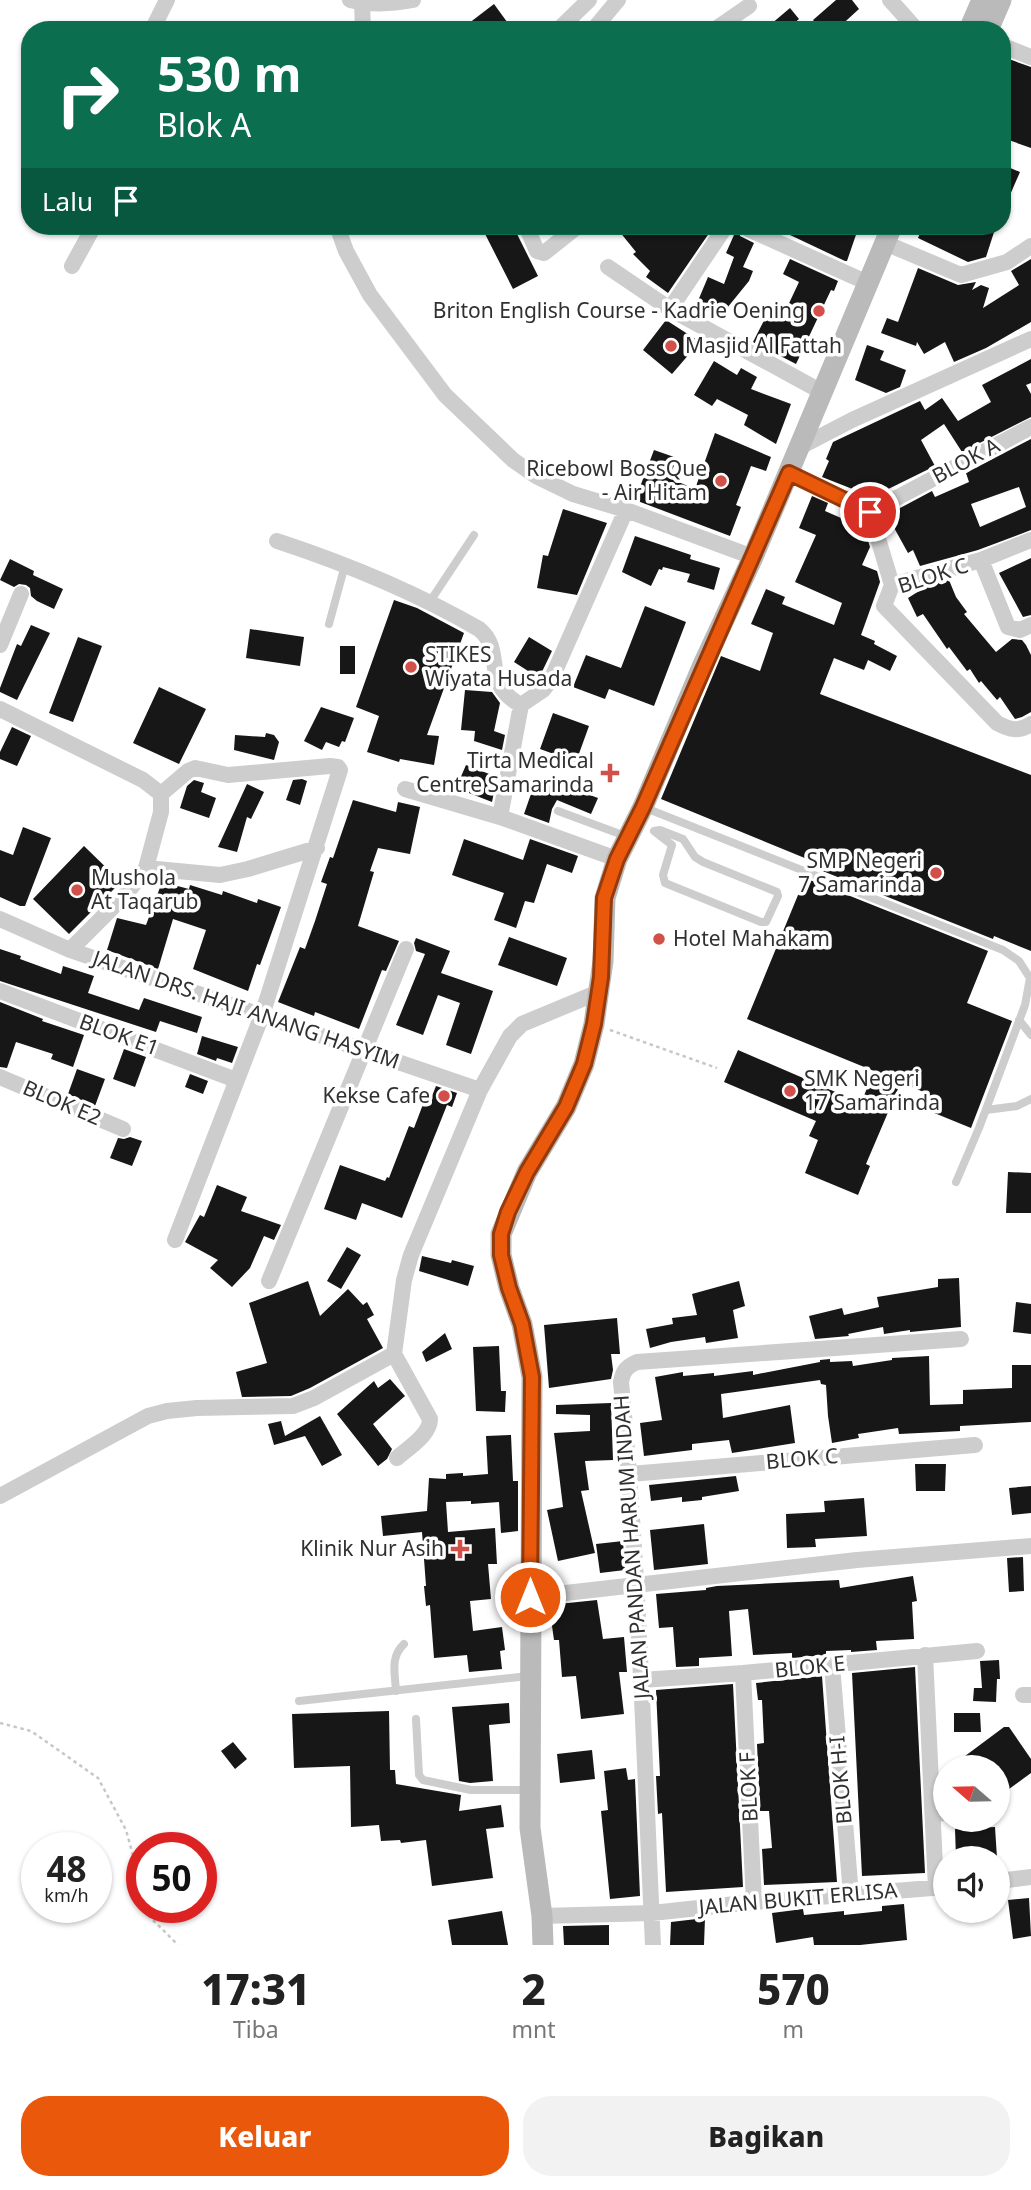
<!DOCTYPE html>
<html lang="id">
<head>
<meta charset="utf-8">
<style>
	body { margin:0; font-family:"Noto Sans",sans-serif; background:#f2f2f2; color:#222; height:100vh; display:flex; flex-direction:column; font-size:26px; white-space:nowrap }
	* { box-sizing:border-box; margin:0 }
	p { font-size:23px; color:#767676 }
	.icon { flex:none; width:38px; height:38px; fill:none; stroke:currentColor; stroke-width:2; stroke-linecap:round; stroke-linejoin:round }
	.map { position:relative; height:1945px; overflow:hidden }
	.side { display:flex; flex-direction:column; background:#fff; flex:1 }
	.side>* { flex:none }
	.hud { position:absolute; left:21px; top:21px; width:990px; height:214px; border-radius:28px; box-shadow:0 2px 5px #0004; background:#0b6e4f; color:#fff; overflow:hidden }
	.needle { width:46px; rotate:290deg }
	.fabs { position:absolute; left:933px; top:1755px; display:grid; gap:14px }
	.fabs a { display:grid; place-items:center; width:77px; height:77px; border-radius:50%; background:#fff; box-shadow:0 2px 5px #0004; font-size:35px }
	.speed { position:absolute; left:21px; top:1832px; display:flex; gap:14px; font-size:35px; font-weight:700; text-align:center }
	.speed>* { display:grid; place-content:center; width:91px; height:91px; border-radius:50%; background:#fff; box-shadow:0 2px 5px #0004; line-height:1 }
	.speed small { font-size:18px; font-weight:400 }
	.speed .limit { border:10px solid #d22; background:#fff; color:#111 }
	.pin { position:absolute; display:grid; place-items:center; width:60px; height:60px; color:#fff; margin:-30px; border:4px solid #fff; border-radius:50%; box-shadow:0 2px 7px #0007 }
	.me { position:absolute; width:77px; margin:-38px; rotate:0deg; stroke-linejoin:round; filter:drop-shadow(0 0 5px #0008) }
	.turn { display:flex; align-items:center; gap:24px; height:147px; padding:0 21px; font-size:32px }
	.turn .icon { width:91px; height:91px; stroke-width:2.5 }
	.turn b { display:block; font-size:49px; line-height:60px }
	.then { display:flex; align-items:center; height:66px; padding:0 21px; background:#0003; gap:14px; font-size:26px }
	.eta { display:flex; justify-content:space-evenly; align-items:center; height:119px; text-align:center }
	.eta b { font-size:42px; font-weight:800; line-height:49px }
	.primary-button { display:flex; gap:14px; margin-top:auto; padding:14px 21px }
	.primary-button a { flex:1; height:80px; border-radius:28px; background:#ea580c; color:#fff; font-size:28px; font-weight:800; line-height:80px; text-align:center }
	.primary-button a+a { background:#f2f2f2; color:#222 }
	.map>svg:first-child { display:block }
	.building { fill:#171717; fill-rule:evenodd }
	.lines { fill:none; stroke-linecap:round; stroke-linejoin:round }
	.path { stroke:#c7c7c7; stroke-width:2.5; stroke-dasharray:3.5 3.5; stroke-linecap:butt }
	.lane { stroke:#cdcdcd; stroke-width:8 }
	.street { stroke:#cdcdcd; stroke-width:16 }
	.secondary { stroke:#bababa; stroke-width:21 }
	.route-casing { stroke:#983908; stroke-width:18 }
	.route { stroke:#ea580c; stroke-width:12 }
	.poi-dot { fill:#d15049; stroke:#fff; stroke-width:2.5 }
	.labels { text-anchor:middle; stroke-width:7; stroke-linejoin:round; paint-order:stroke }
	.poi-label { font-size:21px; fill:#303030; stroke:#fff; text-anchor:end }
	.street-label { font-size:21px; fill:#303030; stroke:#fff }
</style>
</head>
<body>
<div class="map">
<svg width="1031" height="1945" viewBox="0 0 1031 1945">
	<rect width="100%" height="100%" fill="#fff"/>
	<path class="building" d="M836 0H852L859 9 836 30H821L813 20Z
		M494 4 513 30H460Z
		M790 8 799 19 786 30H764Z
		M1003 57 1031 67V148L1003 138V106L1006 97 1003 95 1010 78 1003 75Z
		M1003 165 1020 172 1003 211Z
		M481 226H513L538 276 513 289Z
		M615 226H714L668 293 646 277 650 271 633 254 636 252Z
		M738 226 740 236 754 243 743 267 753 271 749 281 723 313 711 309 709 314 695 308 708 277 724 284 734 257 726 253Z
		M771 226H859L847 261H845Z
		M923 226H996L986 257 968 262 918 238Z
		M790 259 838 281 834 291 831 290 796 364 753 342 771 307 784 314 799 282 783 274Z
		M1031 259V322L986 348 954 362 945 342 924 354 917 342 916 346 881 333 887 318 898 322 918 268 958 285 976 282 972 290 981 285 989 288 983 308 1019 285 1011 271Z
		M666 320 697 340V345L672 374 643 350Z
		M867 345 884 351 880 360 906 370 900 387 886 393 855 380Z
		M1031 359V383L1026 385 1031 394V417L962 452 944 424 921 440 935 466 868 499 856 494 855 490 822 477 829 461 826 459 833 442 920 401 925 410 942 398 958 421 991 402 982 385Z
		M714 361 737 375 741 368 757 377 751 389 791 404 776 444 744 425 748 415 717 399 712 406 694 395Z
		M715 433 771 457 766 471 751 466 736 505 741 507 730 536 635 500 654 450 677 458 669 478 695 489Z
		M1031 439V530L978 550 920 566 913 550 908 553 887 515 932 491 935 497 969 482 966 473ZM1019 487 1026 507 980 527 971 504Z
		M812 496 828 503 825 511 864 528 870 547 862 565 877 571 880 582 861 635 875 641 874 644 897 656 890 671 868 660 864 670 834 658 820 694 1031 775V951L994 936 993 939 810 866 812 861 661 799 721 656 760 671 773 633 751 624 766 589 785 597 782 604 834 625 842 603 795 582 816 535 799 528Z
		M563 509 607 523 577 595 537 588 543 555 548 556Z
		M635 536 691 555 690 559 720 568 714 590 687 582 690 574 663 567 662 570 659 569 651 586 622 572Z
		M1031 558V615L1023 617 999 573Z
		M10 559 34 571 33 575 63 589 54 609 37 601 31 596 30 588 26 585 19 584 14 587 0 580Z
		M949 580 956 597 967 612 964 614 996 652 1012 639 1022 640 1026 645 1031 655V712L1022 717 1015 719 1000 697 997 700 981 681 979 683 970 669 967 671 949 647 947 649 923 614 917 617 908 598 927 586Z
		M394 600 417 608 464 633 427 735 439 736 434 765 400 759 399 762 367 752 379 716 356 707Z
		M645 606 686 622 654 706 609 689 605 699 573 687 586 655 621 668Z
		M31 625 50 633 17 700 0 692V688L17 644 21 646Z
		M250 629 304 637 300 666 246 658Z
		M78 637 102 646 73 722 49 713Z
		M529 637 552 651 539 678 514 662Z
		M340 646H355V674H340Z
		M159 687 206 709 179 764 133 743Z
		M465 690 492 692 500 703 494 731 505 735 502 750 474 741 475 731 461 730Z
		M321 707 354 718 345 742 342 741 339 747 326 742 322 750 304 741Z
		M553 713 589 726 576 762 540 749Z
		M12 727 31 736 17 766 0 759V752Z
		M266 733 274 735 279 742 274 760 234 750 235 735 265 737Z
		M466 765 497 777 492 802 456 788Z
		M302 779 307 781 300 805 286 800 293 780Z
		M529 779 569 792 571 788 598 798 591 814 557 800 552 809 549 823 524 814 532 791 526 788Z
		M194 780 204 783 201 792 216 798 209 818 180 808 187 786Z
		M247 784 264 792 251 819 247 817 237 852 218 847Z
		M353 800 396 812 398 802 420 807 410 854 378 848 370 871 374 872 358 926 399 941 386 971 382 970 359 1029 315 1012 314 1016 278 1002 300 947 305 949 315 921 327 884 321 882 330 857 333 858Z
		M23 827 51 838 25 906H20L0 897V850L13 855Z
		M464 839 523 860 530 839 578 856 572 873 547 864 534 903 525 901 516 928 494 920 504 893 452 875Z
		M84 846 121 882 69 934 33 899Z
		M805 878 988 951 967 1003 1012 1021 971 1128 922 1108 928 1094 901 1082 866 1164 870 1166 858 1195 805 1173 818 1140 809 1136 816 1121 724 1082 738 1050 861 1103 874 1071 747 1019Z
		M162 882 189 889 190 885 222 895 223 891 257 903 258 899 281 907 260 965 257 964 248 991 193 969 206 930 173 919 158 969 107 950 117 918 146 925Z
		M509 937 567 958 557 986 498 965Z
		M416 938 450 951 441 973 493 991 471 1054 446 1045 460 1003 438 995 423 1035 396 1025 425 954 416 951 414 943Z
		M0 949 21 956 20 959 61 974 63 966 94 976 88 993 139 1010 144 998 202 1017 197 1033 160 1021 156 1032 0 981Z
		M0 1002 43 1019 42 1021 84 1035 73 1067 51 1059 53 1054 16 1042 7 1068 0 1067Z
		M202 1036 238 1047 232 1063 217 1058 216 1061 197 1054Z
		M124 1049 146 1057 135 1087 113 1079Z
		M77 1069 105 1079 95 1106 68 1094Z
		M190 1074 208 1081 203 1094 185 1087Z
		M436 1086 457 1093 452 1107 447 1105 402 1218 362 1203 356 1220 324 1209 340 1165 385 1181 387 1177 389 1178 409 1126 414 1128 425 1099 430 1101Z
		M130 1137 142 1141 132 1166 110 1158 118 1138 124 1139Z
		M1008 1172 1031 1173V1213H1006Z
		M217 1185 247 1197 241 1211 281 1225 274 1240 264 1236 250 1268 232 1287 210 1268 218 1260 185 1242 200 1215 204 1217Z
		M347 1247 361 1255 341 1289 327 1281Z
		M422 1256 451 1263 452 1260 474 1266 468 1286 419 1271Z
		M959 1278 961 1327 910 1332V1330L884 1334 883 1327 848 1334 849 1336 815 1339 809 1316 842 1308 844 1315 879 1307 877 1297 938 1287V1279Z
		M308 1281 320 1316 348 1289 363 1305 367 1302 374 1315 367 1319 383 1348 310 1388 291 1396 242 1397 236 1372 267 1363 249 1303Z
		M739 1281 745 1306 733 1310 738 1338 706 1343 705 1337 671 1342 650 1348 646 1329 673 1324 672 1318 697 1315 692 1294Z
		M1016 1302 1031 1304V1334L1013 1332Z
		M617 1318 620 1354H611L613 1370 611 1379 549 1388 544 1325Z
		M445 1333 452 1349 426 1362 422 1352Z
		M499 1346 501 1391H506L505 1412 476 1411 473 1347Z
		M929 1356 930 1405 963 1404V1390L1012 1388V1365H1031V1422L960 1426V1431L899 1434 898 1428 858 1434 859 1438 832 1443 828 1416 826 1385 821 1384 820 1380 721 1394 723 1418 790 1405 795 1443 732 1453 729 1440 692 1444V1450L644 1456 640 1423 662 1420 655 1377 683 1372V1376L714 1373V1376L753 1371V1375L820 1362V1360L830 1359V1362L852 1361 853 1366 892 1360V1358Z
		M390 1379 405 1396 373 1424 392 1449 387 1459 378 1466 337 1414 374 1381 378 1388Z
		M611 1403 613 1460 585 1461 589 1490 581 1491 595 1553 558 1561 547 1510 563 1507 554 1433 590 1431V1415L556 1414V1405Z
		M320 1416 342 1455 322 1466 305 1436 274 1445 268 1424 281 1421 285 1436Z
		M511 1435 513 1481H518V1531L501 1533 499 1502 471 1504V1501L446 1502 448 1532 495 1528 497 1564H488L491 1599 470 1601 473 1631 502 1627 505 1650 500 1651 502 1669 469 1672 467 1655 434 1658 430 1605 426 1606 424 1586H426L422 1532 383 1536 381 1516 427 1511 429 1478 446 1479V1474L463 1473V1476L488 1474 486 1436Z
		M915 1464H946L945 1491H916Z
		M736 1476 739 1491 702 1497V1500L682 1502V1497L651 1501 649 1485Z
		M1031 1486V1513L1012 1515 1009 1488Z
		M864 1498 867 1536 815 1539 816 1547 787 1548 786 1514 825 1512 824 1501Z
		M704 1524 708 1564 654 1570 650 1530Z
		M623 1541 625 1570 600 1573 596 1544Z
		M1023 1557 1024 1591 1009 1592 1007 1558Z
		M913 1576 917 1601 912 1602 914 1639 876 1641 877 1650 851 1652V1650L826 1651V1655L792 1658V1653L753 1655 748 1609 729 1611 732 1656 699 1658V1666L676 1667 673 1627 659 1628 656 1594 706 1590V1588L717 1586 839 1580 840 1588Z
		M597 1600 603 1639 624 1637 627 1672H619L624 1714 581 1719 576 1676 562 1677 559 1640H554L549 1605Z
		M999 1660 1000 1679H997L996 1702 973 1701 974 1688H982L980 1661Z
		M915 1667 925 1873 862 1876 852 1673Z
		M822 1676 837 1882 764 1885 762 1849 772 1848 769 1811H760L757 1744 764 1743 762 1700H758L756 1683Z
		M733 1684 743 1887 666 1892 662 1813 658 1814 656 1776H660L656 1690Z
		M509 1703 510 1723 489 1725 493 1781 470 1783 459 1781 452 1707Z
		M389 1711 390 1770H395L396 1784 461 1795 459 1811 501 1805 504 1827 486 1829 493 1878 432 1886 426 1840 401 1843 400 1840 381 1841 379 1825 351 1827 350 1766 294 1768 292 1714Z
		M954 1713H980L981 1732H954Z
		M1004 1727H1009L1031 1759V1773L998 1797V1768H949Z
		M233 1742 247 1759 235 1769 221 1751Z
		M592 1750 595 1779 560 1783 557 1754Z
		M626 1768 628 1780 635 1779 640 1896 610 1899 601 1811 608 1810 604 1771Z
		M995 1827 997 1858H956L955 1829Z
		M1029 1898 1031 1936 1013 1939 1008 1900Z
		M904 1904 907 1940 860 1945H814L813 1937 776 1943 772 1913 803 1909 804 1915 844 1911V1915L882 1911V1906Z
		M502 1911 508 1945H452L448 1920Z
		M705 1918 704 1945H670L671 1922Z
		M609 1925V1945H564L563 1926Z"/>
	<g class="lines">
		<path class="path" d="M610 1030 717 1068
			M0 1723 31 1731 98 1778 126 1830 142 1888
			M147 1908 149 1916 178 1945"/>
		<path class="lane" d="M429 603 474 535
			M329 624 345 565
			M643 807 1003 950 1019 961 1030 978 1025 1005 979 1128 956 1182
			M558 811 628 837
			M660 830 683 839 695 857 703 862 777 892 778 896 766 922H761L665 883 663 875 672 845 654 831Z
			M1019 1020 1031 1035
			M986 1110 1017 1106 1031 1099
			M396 1691C395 1673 390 1657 404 1644
			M299 1701 529 1676
			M416 1719 419 1775 423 1780 471 1790H528
			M934 1818 945 1817"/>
		<path class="street" d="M350 0C370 5 392 4 413 0
			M890 0 917 30
			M362 3 363 30
			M152 30 167 0
			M558 30 589 0
			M593 30 618 0
			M714 30 749 6
			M1003 46 1031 57
			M337 226 346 251 370 295 445 395 513 460 536 476 573 494 626 510 753 557
			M526 226 537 251 544 253 578 226
			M748 229 868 283
			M885 243 961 275 1007 262 1031 246
			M72 266 94 226
			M608 267 670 309 822 392
			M670 309 726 226
			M800 447 852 420 1031 339
			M789 473 870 512 1031 427
			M870 512 892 585
			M277 541C347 564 415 592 479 629 506 651 480 683 521 705
			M981 560 1031 540
			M1031 625 1020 630 1008 627 981 560 892 585 884 606 997 723C1010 730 1019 732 1031 724
			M0 645 21 594
			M0 709 143 780 161 794V812L146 868 127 893 70 950
			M405 789 500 817 617 859
			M161 794 188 771 195 768 228 775 330 766 338 767 340 770 262 1015 175 1240
			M500 817 521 705 543 690 551 680 626 510
			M146 868 220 875 248 869 317 848
			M0 919 70 950 480 1090
			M0 991 236 1080
			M0 1077 123 1129
			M269 1281 406 949
			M394 1354 430 1419C430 1435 408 1448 397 1458
			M630 1474 975 1445
			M0 1496 148 1416 167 1411 197 1408 293 1406 314 1398 394 1354 404 1280 411 1255 480 1090 510 1036 522 1024 599 992
			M530 1597 857 1560 1031 1546
			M925 1655 936 1888
			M832 1665 851 1895
			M743 1673 754 1902
			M642 1680 743 1673 977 1651
			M1023 1695H1031
			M998 1881 1031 1877
			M542 1916 652 1913 754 1902 945 1887
			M653 1945C644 1757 639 1569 621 1382 623 1371 626 1367 637 1362L961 1339"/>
		<path class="secondary" d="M969 30 982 0
			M988 30 1001 0
			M543 1945 542 1916 530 1828 532 1377 522 1324 509 1288 501 1255V1234L527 1172 566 1107 584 1064 594 1024 603 961 605 898 617 859 643 807 702 667 753 557 892 226"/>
	</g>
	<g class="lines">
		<g class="route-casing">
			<path id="route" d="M530 1597 532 1377 522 1324 509 1288 501 1255V1234L508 1212 527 1172 566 1107 584 1064 594 1024 601 977 604 898 617 859 643 807 789 473 870 512"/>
		</g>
		<use href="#route" class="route"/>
	</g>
	<g class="poi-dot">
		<circle cx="819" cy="311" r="7"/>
		<circle cx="671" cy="346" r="7"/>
		<circle cx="721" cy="481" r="7"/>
		<circle cx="411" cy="667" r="7"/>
		<path d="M606.5 762.5h7v7h7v7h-7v7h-7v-7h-7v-7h7z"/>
		<circle cx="936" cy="873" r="7"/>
		<circle cx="77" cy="890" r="7"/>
		<circle cx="659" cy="939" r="7"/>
		<circle cx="790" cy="1091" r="7"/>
		<circle cx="444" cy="1096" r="7"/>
		<path d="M456.5 1538.5h7v7h7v7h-7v7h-7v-7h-7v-7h7z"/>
	</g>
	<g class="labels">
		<g class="poi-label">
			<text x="805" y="318">Briton English Course - Kadrie Oening</text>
			<text x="685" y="353" text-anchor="start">Masjid Al Fattah</text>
			<text x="707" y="476">Ricebowl BossQue<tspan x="707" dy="24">- Air Hitam</tspan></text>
			<text x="425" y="662" text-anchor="start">STIKES<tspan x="425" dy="24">Wiyata Husada</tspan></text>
			<text x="594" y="768">Tirta Medical<tspan x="594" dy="24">Centre Samarinda</tspan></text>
			<text x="922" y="868">SMP Negeri<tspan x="922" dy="24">7 Samarinda</tspan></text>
			<text x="91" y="885" text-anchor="start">Mushola<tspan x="91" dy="24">At Taqarub</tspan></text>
			<text x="673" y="946" text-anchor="start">Hotel Mahakam</text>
			<text x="804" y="1086" text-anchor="start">SMK Negeri<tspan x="804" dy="24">17 Samarinda</tspan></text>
			<text x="430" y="1103">Kekse Cafe</text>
			<text x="444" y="1556">Klinik Nur Asih</text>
		</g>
		<g class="street-label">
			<text transform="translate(966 461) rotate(-28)" y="7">BLOK A</text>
			<text transform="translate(933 576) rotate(-18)" y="7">BLOK C</text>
			<text transform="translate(246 1010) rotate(19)" y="7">JALAN DRS. HAJI ANANG HASYIM</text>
			<text transform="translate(119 1035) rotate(20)" y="7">BLOK E1</text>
			<text transform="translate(62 1103) rotate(23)" y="7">BLOK E2</text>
			<text transform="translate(802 1459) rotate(-5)" y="7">BLOK C</text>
			<text transform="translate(632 1547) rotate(-94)" y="7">JALAN PANDAN HARUM INDAH</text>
			<text transform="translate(810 1667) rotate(-6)" y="7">BLOK E</text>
			<text transform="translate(841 1780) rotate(-95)" y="7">BLOK H-I</text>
			<text transform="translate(749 1787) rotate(-93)" y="7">BLOK F</text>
			<text transform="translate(798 1899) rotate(-5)" y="7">JALAN BUKIT ERLISA</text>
		</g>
	</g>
</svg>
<div class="fabs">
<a><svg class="needle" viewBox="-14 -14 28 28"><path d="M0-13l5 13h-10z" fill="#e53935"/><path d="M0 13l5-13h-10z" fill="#767676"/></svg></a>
<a><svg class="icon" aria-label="sound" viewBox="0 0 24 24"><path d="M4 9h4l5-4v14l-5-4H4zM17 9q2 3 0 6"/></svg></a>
</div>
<div class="speed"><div>48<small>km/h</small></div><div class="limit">50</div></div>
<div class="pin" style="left:870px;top:512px;background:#d93025"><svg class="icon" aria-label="arrive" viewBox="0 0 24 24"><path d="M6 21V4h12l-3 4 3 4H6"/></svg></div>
<svg class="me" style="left:530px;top:1597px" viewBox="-20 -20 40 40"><circle r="17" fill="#ea580c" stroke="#fff" stroke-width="3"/><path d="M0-11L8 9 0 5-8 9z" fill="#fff"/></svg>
<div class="hud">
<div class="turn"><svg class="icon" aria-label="right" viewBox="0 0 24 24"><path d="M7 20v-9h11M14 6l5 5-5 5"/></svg><div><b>530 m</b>Blok A</div></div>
<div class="then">Lalu<svg class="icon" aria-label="arrive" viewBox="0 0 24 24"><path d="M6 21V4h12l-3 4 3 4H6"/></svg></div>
</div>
</div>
<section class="side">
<div class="eta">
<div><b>17:31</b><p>Tiba</p></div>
<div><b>2</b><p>mnt</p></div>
<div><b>570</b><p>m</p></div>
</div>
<div class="primary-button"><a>Keluar</a><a>Bagikan</a></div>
</section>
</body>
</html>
